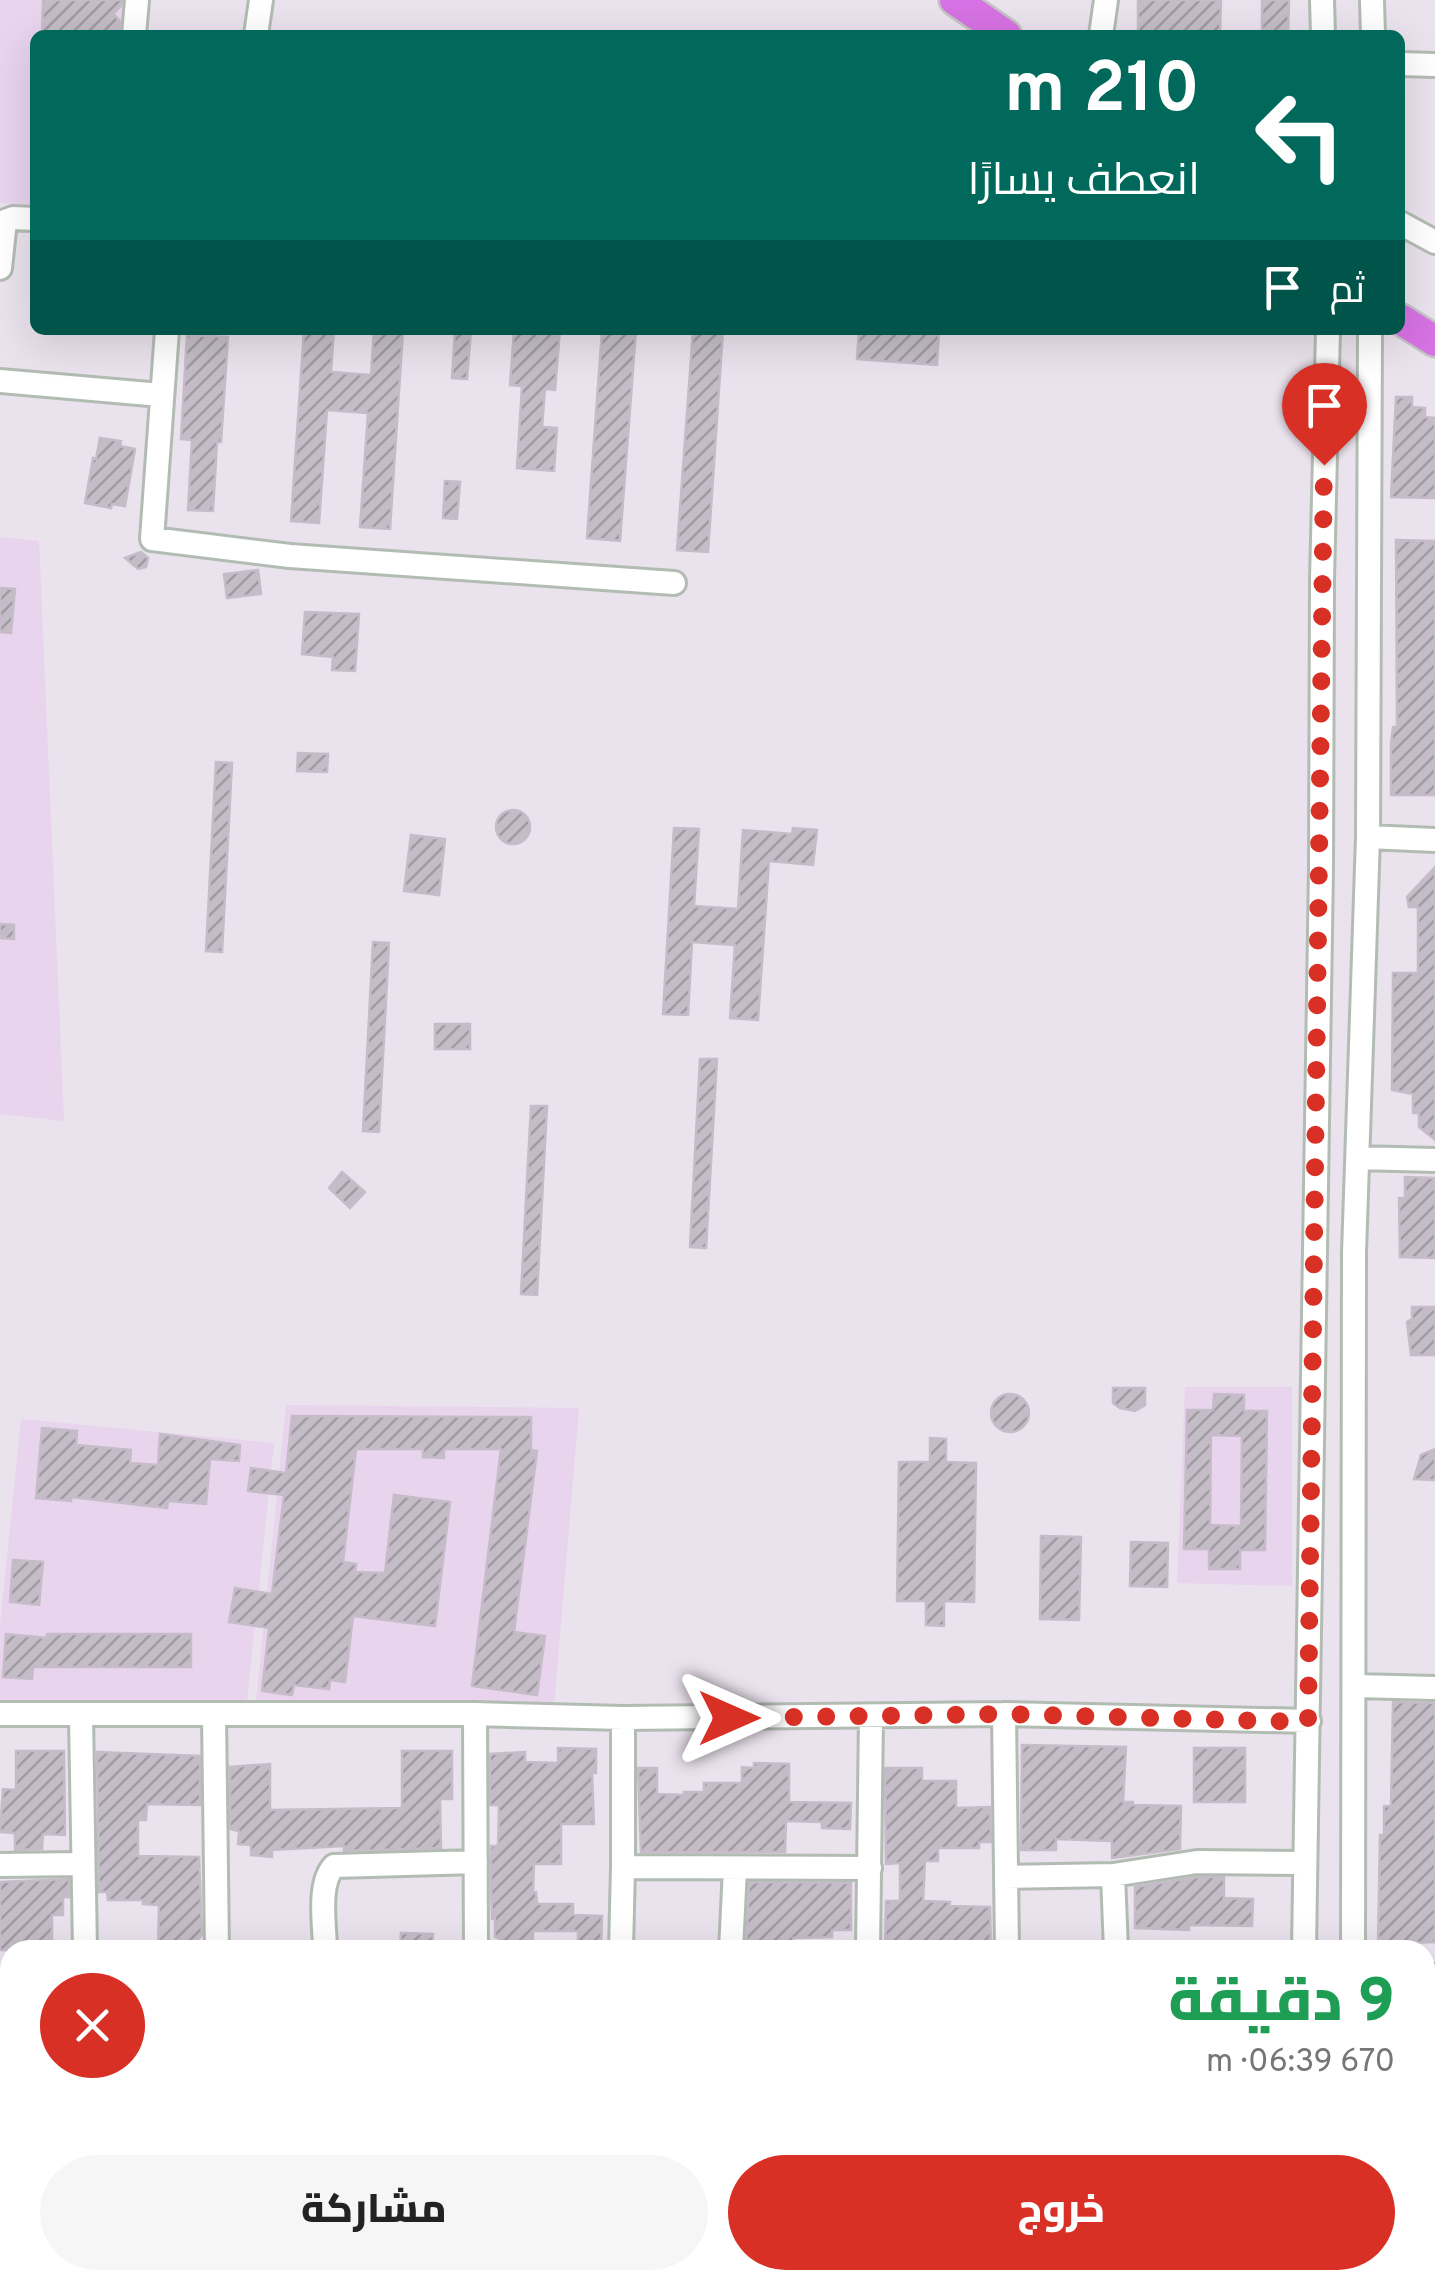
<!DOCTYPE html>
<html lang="ar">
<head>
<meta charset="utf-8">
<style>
	body { margin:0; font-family:Overpass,Cairo,sans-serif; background:#f6f6f6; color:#222; direction:rtl; height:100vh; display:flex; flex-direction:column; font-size:38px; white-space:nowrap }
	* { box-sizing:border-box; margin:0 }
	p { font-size:32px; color:#767676 }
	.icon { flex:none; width:55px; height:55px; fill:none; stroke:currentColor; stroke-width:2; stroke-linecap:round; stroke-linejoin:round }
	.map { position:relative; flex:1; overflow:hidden; direction:ltr }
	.panel { position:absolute; left:0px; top:1940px; width:1435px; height:350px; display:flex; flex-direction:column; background:#fff; border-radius:30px 30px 0 0; box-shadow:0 10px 40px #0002; direction:rtl }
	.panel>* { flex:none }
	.banner { position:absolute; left:30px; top:30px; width:1375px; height:305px; border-radius:15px; box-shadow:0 10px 40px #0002; direction:rtl; background:#00695c; color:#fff; overflow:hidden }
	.pin { position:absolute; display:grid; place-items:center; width:85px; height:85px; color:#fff; margin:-102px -42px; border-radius:50% 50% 50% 0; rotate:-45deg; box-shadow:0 0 10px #0007 }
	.pin .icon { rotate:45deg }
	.me { position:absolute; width:110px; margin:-55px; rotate:90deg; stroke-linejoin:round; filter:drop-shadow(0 0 8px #0008) }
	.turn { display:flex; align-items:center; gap:35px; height:210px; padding:0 40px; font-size:45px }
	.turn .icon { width:130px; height:130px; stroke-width:2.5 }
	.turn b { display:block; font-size:70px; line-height:85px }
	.then { display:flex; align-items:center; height:95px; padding:0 40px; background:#0003; gap:20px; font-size:38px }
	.round { display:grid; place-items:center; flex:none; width:105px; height:105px; border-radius:52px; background:#f6f6f6 }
	.summary { display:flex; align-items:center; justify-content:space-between; height:170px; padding:0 40px }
	h1 { font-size:60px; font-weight:800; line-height:75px; color:#1e9e55 }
	.action { display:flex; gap:20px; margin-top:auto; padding:20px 40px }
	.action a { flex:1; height:115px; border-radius:60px; background:#d93025; color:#fff; font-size:40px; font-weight:800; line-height:115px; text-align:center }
	.action a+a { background:#f6f6f6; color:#222 }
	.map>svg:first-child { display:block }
	.education { fill:#e8d4ed }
	.building { fill:url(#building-hatch); stroke:#c6bcc9; stroke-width:2.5; fill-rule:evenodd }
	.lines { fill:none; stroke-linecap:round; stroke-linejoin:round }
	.minor-casing { stroke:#b3bcb3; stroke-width:28 }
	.major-casing { stroke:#c4c4c4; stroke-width:35 }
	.minor { stroke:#fff; stroke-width:22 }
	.major { stroke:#d672e3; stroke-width:30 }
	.route { stroke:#d93025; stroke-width:18; stroke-dasharray:0 32.4 }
</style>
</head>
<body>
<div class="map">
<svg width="1435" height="2290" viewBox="0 0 1435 2290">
	<defs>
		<pattern id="building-hatch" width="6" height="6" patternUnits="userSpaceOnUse" patternTransform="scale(2.5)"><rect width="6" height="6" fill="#c4bdc7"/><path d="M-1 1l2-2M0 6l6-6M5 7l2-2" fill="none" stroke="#a09aa2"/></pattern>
	</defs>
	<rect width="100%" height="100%" fill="#eae2ed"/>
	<path class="education" d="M0 0H129L126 35H35V205L0 203Z
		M0 537 39 541 64 1121 0 1114Z
		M1185 1387H1292V1586L1177 1583Z
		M286 1405 579 1408 554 1706 256 1702Z
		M21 1419 274 1443 247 1701 0 1703V1624Z"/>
	<path class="building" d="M43 0H122L121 6 113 14 120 21 119 31 116 35H42Z
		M1138 0H1221L1220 35H1138Z
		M1262 0H1289L1288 35H1262Z
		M304 330H334L331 372 371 375 374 330H403L390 529 360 527 368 413 327 410 319 523 291 521Z
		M455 330H471L467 379 452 378Z
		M514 330H560L555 390 545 389 542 427 557 428 554 471 517 468 522 386 510 385Z
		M602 330H636L620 541 587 538Z
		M693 330H723L708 552 677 550Z
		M859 330H939L937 365 857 359Z
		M187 335 228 337 221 442H217L213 511 188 510 192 440 181 439Z
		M1396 397H1412V407L1425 408V417L1435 418V498L1391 497Z
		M100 438 121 441 120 446 135 449 125 506 112 504 111 508 85 503 93 458 96 459Z
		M445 481 460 482 457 519 443 518Z
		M1396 540 1435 541V795H1391V743L1393 727H1397Z
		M141 552 148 558 146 567 138 569 125 558Z
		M258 570 261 594 227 598 224 574Z
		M0 588 15 589 11 633 0 632Z
		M305 612 359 614 355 671 332 670 333 657 302 654Z
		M298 753 328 754 327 772 297 771Z
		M216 762 232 763 222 952 206 951Z
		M496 827a17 17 0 1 1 34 0a17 17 0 1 1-34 0Z
		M674 828 699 829 694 906 738 909 743 830 792 834 793 828 817 830 813 865 769 861 758 1020 730 1018 735 945 692 942 688 1015 663 1014Z
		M411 835 445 839 439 895 404 891Z
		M1435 867V1140L1419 1127V1113H1413V1094L1392 1090 1393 973H1418V907H1409L1407 897Z
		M0 924 14 925V939L0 938Z
		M373 942 389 943 379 1132 363 1131Z
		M435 1024H470V1049H435Z
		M700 1059H717L706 1248 690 1247Z
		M531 1106H547L537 1295 521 1294Z
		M342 1172 365 1192 350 1208 329 1188Z
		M1405 1177 1435 1178V1258L1400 1257 1399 1198H1405Z
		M1412 1307H1435V1355H1411L1407 1322 1412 1319Z
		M1113 1388H1145V1405L1135 1411 1120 1408 1113 1403Z
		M1214 1394 1244 1395V1411H1267L1265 1550H1240V1569H1209V1549H1184L1187 1410H1213ZM1211 1435 1242 1436 1241 1526 1210 1525Z
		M991 1413a19 19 0 1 1 38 0a19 19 0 1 1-38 0Z
		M292 1416 531 1417V1450L537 1451 514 1632 545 1636 537 1695 472 1686 501 1449H444V1458L423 1457V1449H356L343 1562 356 1564 355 1572 385 1573 394 1495 450 1502 435 1626 353 1616 345 1682 330 1680 329 1689 294 1685 292 1695 262 1691 269 1628 229 1622 235 1588 272 1594 284 1495 248 1491 251 1468 286 1473Z
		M42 1428 77 1431 76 1445 131 1450 130 1463 158 1465 160 1434 240 1445 239 1461 210 1459 206 1504 168 1501 167 1508 71 1497V1501L36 1498Z
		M930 1438 946 1439V1462L976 1463 974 1602 944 1601V1626L926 1625V1601H897L899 1462H930Z
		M1435 1449V1480L1414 1479 1421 1455Z
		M1041 1536 1081 1537 1079 1620 1040 1619Z
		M1131 1542 1168 1543 1167 1587 1130 1586Z
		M13 1560 43 1562 39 1605 10 1602Z
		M6 1634 47 1638V1634H191V1667H33L32 1679 3 1677Z
		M1393 1702 1435 1703V1942L1378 1944 1380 1835H1384V1806H1391Z
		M1022 1745 1126 1747 1123 1802H1133V1805L1181 1806 1180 1849 1112 1858V1841L1056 1839V1850H1021Z
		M558 1748 596 1749V1773H592L594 1824H561V1864H534L533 1891 536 1892 537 1904H573V1915L602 1916 601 1950H578V1931H533V1950H499V1938L495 1937V1919H492L491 1880V1846H498L499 1805H490V1754L525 1752V1762L558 1763Z
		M1194 1748H1245V1802H1194Z
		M16 1751H64L65 1835 43 1834 42 1849 15 1850V1833L0 1832 3 1789 16 1790Z
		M402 1751H452V1799H440L441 1848 344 1851V1846L272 1850V1857L251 1855V1845L238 1844 239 1831 230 1829V1767L270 1764V1810L402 1808Z
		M97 1752 200 1756V1805L147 1804 146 1820H138V1856L199 1857 202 1935 189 1950H158L159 1905 143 1904V1900H108L107 1892H99Z
		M754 1763 789 1764V1802L851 1803 850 1829 822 1828V1822L786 1821 785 1852H641L638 1768H657V1794L684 1795V1792H704V1783H742V1767L754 1768Z
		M885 1768H922V1781H956V1808L990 1807 991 1842H979V1848H938V1861H925L923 1901 950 1902 949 1906 990 1907 991 1950H885L886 1901H900V1863L886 1864Z
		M1198 1877H1224V1898L1253 1899 1252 1926 1189 1925V1930L1135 1928V1887Z
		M69 1879V1897H63V1915H52V1950H0V1882Z
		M749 1882 851 1883V1930H832V1937L793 1938V1950H746Z
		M401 1933 433 1934 432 1950H400Z"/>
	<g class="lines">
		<g class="minor-casing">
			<path id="minor" d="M1322 0 1323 35
				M1372 0 1373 35
				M134 35 137 0
				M256 35 261 0
				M1101 35 1106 0
				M1400 64 1435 65
				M1400 223 1435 242
				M0 268 5 221 13 218 35 219
				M167 330 152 539 290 556 674 583
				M0 381 161 395
				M1368 837 1435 840
				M1358 1158 1435 1160
				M1356 1686 1435 1688
				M0 1714H475L623 1718 1004 1714 1309 1721
				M475 1714 476 1950
				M1004 1714 1007 1950
				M214 1715 217 1950
				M81 1716 85 1950
				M623 1718V1867
				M0 1865 82 1864
				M1113 1875 1116 1950
				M1006 1877 1113 1875 1197 1862 1305 1863
				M325 1950C325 1927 317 1884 334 1866L476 1862
				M621 1950 623 1867 870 1868
				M731 1950 735 1868
				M868 1950 871 1717
				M1304 1950 1321 868 1322 580 1328 330
				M1353 1950 1354 1253 1368 837 1370 330
				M1425 1976H1435
				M0 2100H10
				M0 2263H10
				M1425 2272 1435 2270
				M322 2280V2290
				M726 2280V2290
				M872 2280V2290
				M1119 2280 1120 2290
				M1350 2287 1385 2280
				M85 2290V2280
				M476 2290V2280
				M618 2290V2280
				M1013 2290V2280
				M1300 2290V2280"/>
		</g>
		<g class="major-casing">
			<path id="major" d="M955 0 1006 35
				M1400 319 1435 341"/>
		</g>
		<use href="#minor" class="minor"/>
		<use href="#major" class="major"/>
	</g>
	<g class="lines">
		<path class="route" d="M729 1718 1004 1714 1308 1722 1324 465"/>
	</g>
</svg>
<div class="pin" style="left:1324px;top:465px;background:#d93025"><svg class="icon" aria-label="arrive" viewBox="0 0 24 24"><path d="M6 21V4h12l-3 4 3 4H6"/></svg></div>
<svg class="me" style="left:729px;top:1718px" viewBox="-20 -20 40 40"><path d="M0-17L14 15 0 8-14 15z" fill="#d93025" stroke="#fff" stroke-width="4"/></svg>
<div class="banner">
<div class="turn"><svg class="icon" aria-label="left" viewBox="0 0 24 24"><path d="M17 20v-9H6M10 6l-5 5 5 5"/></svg><div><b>210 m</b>انعطف يسارًا</div></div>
<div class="then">ثم<svg class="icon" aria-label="arrive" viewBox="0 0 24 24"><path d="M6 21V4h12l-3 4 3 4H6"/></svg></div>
</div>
<section class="panel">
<div class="summary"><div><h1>9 دقيقة</h1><p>670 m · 06:39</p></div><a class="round" style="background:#d93025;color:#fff"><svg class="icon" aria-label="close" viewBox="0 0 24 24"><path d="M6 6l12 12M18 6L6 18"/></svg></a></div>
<div class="action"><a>خروج</a><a>مشاركة</a></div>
</section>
</div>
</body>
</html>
